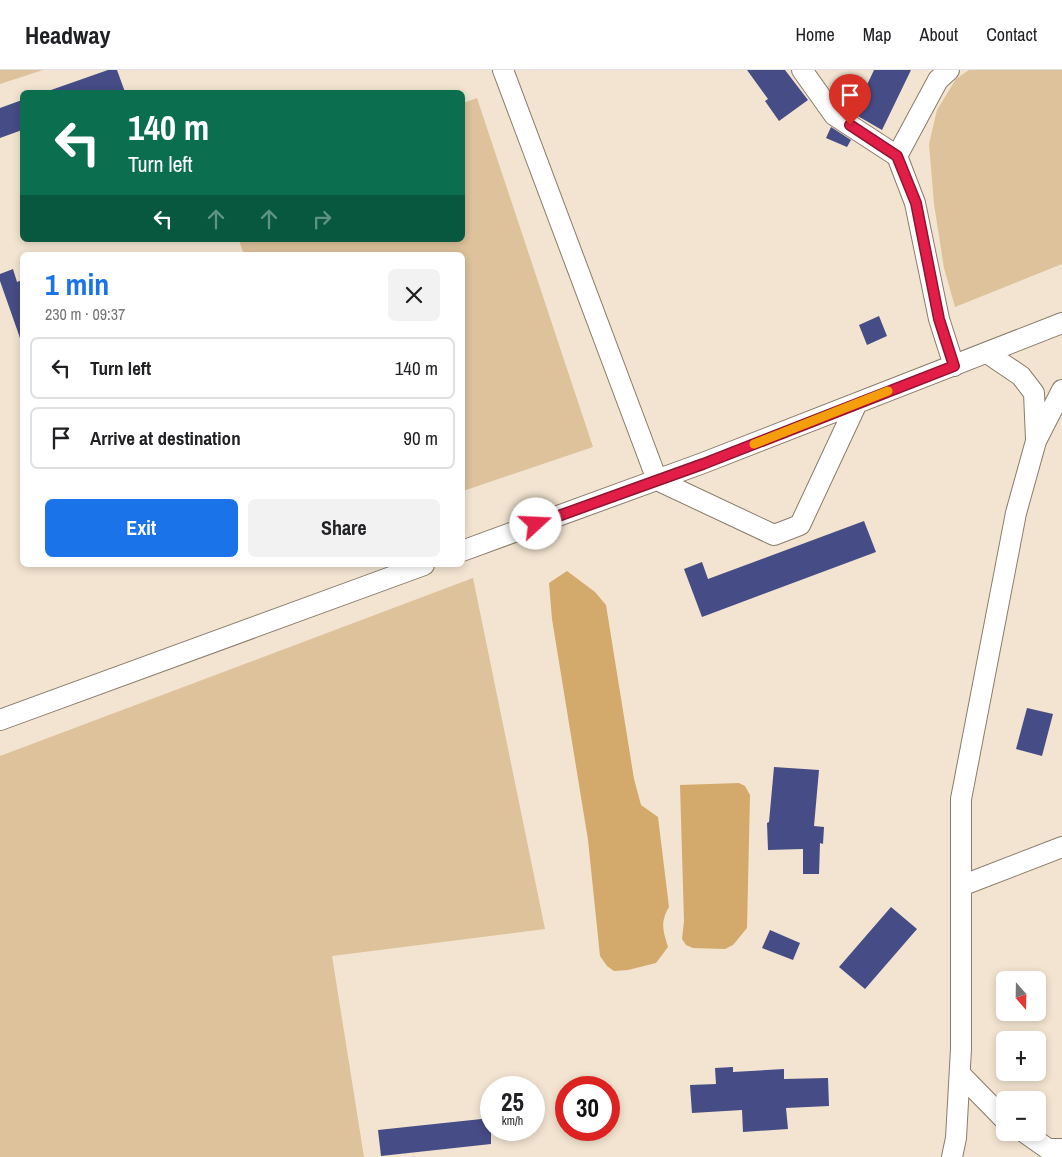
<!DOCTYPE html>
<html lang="en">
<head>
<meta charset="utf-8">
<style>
	body { margin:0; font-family:"Archivo Narrow",sans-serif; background:#f2f2f2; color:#202124; height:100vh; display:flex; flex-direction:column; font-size:19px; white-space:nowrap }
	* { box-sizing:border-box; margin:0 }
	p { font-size:16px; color:#757577 }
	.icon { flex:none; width:28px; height:28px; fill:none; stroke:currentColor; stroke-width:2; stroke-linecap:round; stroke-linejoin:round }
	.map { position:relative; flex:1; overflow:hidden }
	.sheet { position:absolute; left:20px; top:182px; width:445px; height:315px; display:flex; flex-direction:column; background:#fff; border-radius:8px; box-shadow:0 2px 8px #0003 }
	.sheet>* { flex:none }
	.banner { position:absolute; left:20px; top:20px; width:445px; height:152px; border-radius:8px; box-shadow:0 2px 8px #0003; background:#0b6e4f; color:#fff; overflow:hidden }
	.needle { width:32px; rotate:160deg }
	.fabs { position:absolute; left:996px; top:901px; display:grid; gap:10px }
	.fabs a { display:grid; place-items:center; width:50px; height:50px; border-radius:8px; background:#fff; box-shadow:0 2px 8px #0003; font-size:25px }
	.speed { position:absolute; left:480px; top:1006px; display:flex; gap:10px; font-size:25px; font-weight:700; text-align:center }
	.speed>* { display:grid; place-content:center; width:65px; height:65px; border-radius:50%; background:#fff; box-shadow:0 2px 8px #0003; line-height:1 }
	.speed small { font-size:12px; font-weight:400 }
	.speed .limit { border:8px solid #d22; background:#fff; color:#111 }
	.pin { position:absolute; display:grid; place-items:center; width:42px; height:42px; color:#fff; margin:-51px -21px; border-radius:50% 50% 50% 0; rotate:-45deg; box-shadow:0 0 5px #0007 }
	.pin .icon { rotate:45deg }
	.me { position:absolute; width:55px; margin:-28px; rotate:70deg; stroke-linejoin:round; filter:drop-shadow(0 0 4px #0008) }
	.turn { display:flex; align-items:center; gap:18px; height:105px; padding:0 25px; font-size:22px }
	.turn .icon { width:65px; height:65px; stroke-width:2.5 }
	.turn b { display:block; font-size:35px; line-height:42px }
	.lanes { display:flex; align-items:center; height:48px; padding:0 25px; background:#0003; justify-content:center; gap:25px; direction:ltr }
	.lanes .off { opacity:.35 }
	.round { display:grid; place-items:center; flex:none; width:52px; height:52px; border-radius:8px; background:#f2f2f2 }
	.summary { display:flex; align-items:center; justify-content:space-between; height:85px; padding:0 25px }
	h1 { font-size:30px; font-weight:700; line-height:38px; color:#1a73e8 }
	.cta { display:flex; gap:10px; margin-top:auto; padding:10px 25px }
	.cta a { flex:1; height:58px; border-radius:8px; background:#1a73e8; color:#fff; font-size:20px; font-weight:700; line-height:58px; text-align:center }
	.cta a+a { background:#f2f2f2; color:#202124 }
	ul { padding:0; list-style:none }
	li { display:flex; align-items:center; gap:15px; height:62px; margin:0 10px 8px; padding:0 15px; border:2px solid #e0e0e0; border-radius:8px }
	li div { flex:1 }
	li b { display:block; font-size:19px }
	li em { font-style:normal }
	header { display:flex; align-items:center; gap:30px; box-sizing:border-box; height:70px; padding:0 25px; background:#fff; border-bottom:1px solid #e0e0e0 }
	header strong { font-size:24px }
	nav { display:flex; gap:28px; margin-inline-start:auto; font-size:18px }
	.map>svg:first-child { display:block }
	.green { fill:#ddc29b }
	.water { fill:#d3aa6b }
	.building { fill:#464c85 }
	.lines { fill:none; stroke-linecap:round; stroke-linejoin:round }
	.minor-casing { stroke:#897c6a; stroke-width:22 }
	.minor { stroke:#fff; stroke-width:20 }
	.route-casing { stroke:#92132f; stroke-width:12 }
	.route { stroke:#e11d48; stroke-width:9 }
	.slow { stroke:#f59e0b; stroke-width:9 }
</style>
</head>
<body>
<header>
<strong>Headway</strong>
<nav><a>Home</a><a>Map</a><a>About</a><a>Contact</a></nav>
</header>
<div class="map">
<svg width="1062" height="1087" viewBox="0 0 1062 1087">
	<rect width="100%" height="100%" fill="#f2e4d0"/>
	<path class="green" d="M0 0H43L0 14Z
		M969 0H1062V194L955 237 944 198 934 134 929 74 937 40 956 9Z
		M477 28 593 377 463 421 462 185H244L239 170H462L463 33Z
		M473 508 545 859 332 886 364 1087H0V686Z"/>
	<path class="water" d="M567 501 595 522 606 535 634 709 641 735 658 747 669 837C660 852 663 861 668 877L656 893 628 900 614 901 607 896 600 886 588 770 552 549 549 513Z
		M739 713 745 716 750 725 747 858 733 875 725 879 693 878 686 875 682 869 684 851 680 715Z"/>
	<path class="building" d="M108 0H117L125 22H51V20Z
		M747 0H785L808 30 779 51 765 31 768 29Z
		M874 0H911L882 60 856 45V38Z
		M22 30V60L0 68V38Z
		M831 57 851 70 847 77 826 68Z
		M13 199 17 212 22 210V268H20L0 211V204Z
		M879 246 887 266 867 275 859 255Z
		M864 451 876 482 702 547 684 499 702 492 708 509Z
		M1027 638 1053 644 1042 686 1016 679Z
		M774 697 819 700 814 756 824 757 823 774 820 773 819 804H803V779L768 780 767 753 769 752Z
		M891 837 917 859 865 919 839 897Z
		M770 860 800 873 793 890 762 878Z
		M733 997V1002L784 999V1009L828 1008 829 1036 786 1038 788 1059 743 1062 742 1040 692 1043 690 1015 716 1014 715 998Z
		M491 1048V1074L381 1086 378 1060Z"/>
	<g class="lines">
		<g class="minor-casing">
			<path id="minor" d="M503 0 657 410 774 465 800 455 857 333
				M802 0 834 45 897 86
				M949 0 938 10 897 86 915 133 939 249 954 296
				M987 283 1021 306 1034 323 1036 369
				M462 481 703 393 1062 253
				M0 650 424 495
				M961 816 1062 777
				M960 1004 1005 1050
				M1024 1062 1048 1079H1062
				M952 1087 956 1068 961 979V729L1016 443 1036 371 1062 320"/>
		</g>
		<use href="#minor" class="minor"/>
	</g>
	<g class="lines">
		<g class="route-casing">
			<path id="route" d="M536 454 703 394 954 296 939 249 916 133 897 86 850 55"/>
		</g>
		<use href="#route" class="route"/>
		<path class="slow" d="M754 374 888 321"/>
	</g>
</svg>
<div class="fabs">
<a><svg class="needle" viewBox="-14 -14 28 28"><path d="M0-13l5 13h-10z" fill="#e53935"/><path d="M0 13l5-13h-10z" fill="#757577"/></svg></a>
<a>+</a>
<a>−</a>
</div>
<div class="speed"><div>25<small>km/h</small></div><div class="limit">30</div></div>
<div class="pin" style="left:850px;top:55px;background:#d93025"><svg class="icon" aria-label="arrive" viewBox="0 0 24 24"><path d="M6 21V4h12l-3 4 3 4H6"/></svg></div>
<svg class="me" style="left:536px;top:454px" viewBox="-20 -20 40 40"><circle r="19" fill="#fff"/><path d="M0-13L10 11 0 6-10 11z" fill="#e11d48"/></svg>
<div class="banner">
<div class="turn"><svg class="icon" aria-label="left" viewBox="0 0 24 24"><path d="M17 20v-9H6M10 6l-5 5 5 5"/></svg><div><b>140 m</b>Turn left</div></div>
<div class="lanes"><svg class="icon" aria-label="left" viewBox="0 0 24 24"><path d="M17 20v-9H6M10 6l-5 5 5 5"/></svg><svg class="icon off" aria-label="ahead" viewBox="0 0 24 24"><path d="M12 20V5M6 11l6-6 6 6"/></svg><svg class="icon off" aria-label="ahead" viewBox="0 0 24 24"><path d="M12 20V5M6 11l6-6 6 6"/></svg><svg class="icon off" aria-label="right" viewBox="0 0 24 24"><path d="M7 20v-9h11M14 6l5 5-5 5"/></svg></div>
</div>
<section class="sheet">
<div class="summary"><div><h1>1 min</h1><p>230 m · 09:37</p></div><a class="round"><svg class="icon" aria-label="close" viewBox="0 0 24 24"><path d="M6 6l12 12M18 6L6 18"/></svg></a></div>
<ul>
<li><svg class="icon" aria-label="left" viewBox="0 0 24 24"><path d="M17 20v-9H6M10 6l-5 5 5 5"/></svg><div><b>Turn left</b></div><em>140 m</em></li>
<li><svg class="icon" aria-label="arrive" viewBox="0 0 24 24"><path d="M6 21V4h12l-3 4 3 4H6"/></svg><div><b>Arrive at destination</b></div><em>90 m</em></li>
</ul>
<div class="cta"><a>Exit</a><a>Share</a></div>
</section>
</div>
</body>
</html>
